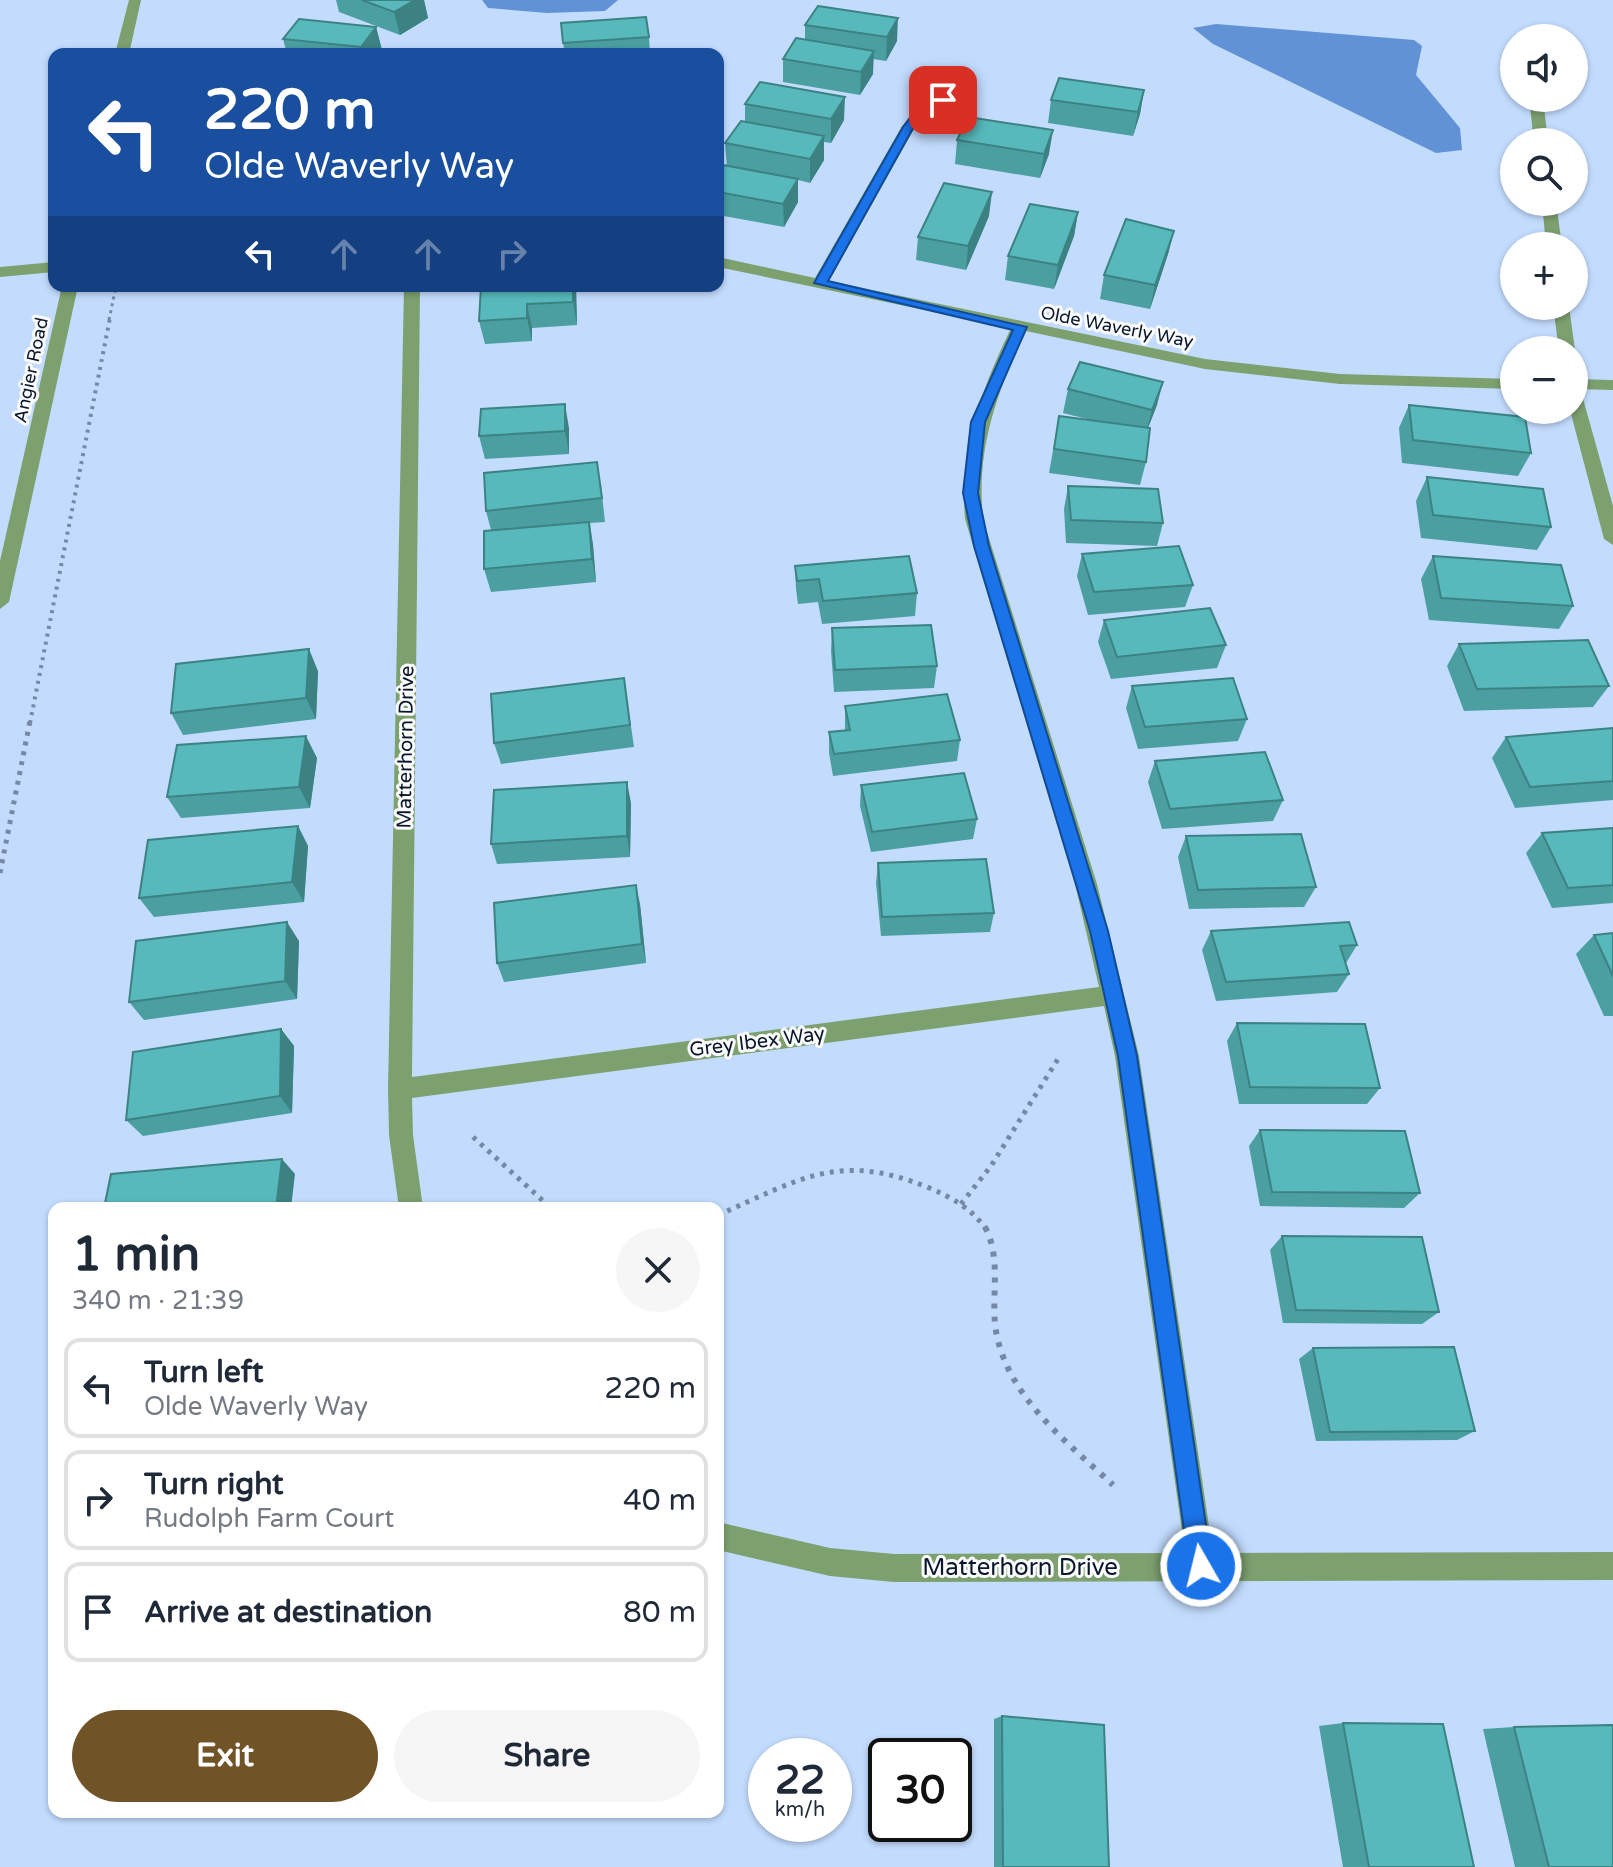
<!DOCTYPE html>
<html lang="en">
<head>
<meta charset="utf-8">
<style>
	body { margin:0; font-family:"Varela Round",sans-serif; background:#f6f6f7; color:#1f2937; height:100vh; display:flex; flex-direction:column; font-size:30px; white-space:nowrap }
	* { box-sizing:border-box; margin:0 }
	p { font-size:26px; color:#747a83 }
	.icon { flex:none; width:44px; height:44px; fill:none; stroke:currentColor; stroke-width:2; stroke-linecap:round; stroke-linejoin:round }
	.map { position:relative; flex:1; overflow:hidden }
	.details { position:absolute; left:48px; top:1202px; width:676px; height:616px; display:flex; flex-direction:column; background:#fff; border-radius:16px; box-shadow:0 2px 6px #0004 }
	.details>* { flex:none }
	.top-card { position:absolute; left:48px; top:48px; width:676px; height:244px; border-radius:16px; box-shadow:0 2px 6px #0004; background:#1a4fa0; color:#fff; overflow:hidden }
	.buttons { position:absolute; left:1500px; top:24px; display:grid; gap:16px }
	.buttons a { display:grid; place-items:center; width:88px; height:88px; border-radius:50%; background:#fff; box-shadow:0 2px 6px #0004; font-size:40px }
	.speed { position:absolute; left:748px; top:1738px; display:flex; gap:16px; font-size:40px; font-weight:700; text-align:center }
	.speed>* { display:grid; place-content:center; width:104px; height:104px; border-radius:50%; background:#fff; box-shadow:0 2px 6px #0004; line-height:1 }
	.speed small { font-size:20px; font-weight:400 }
	.speed .limit { border:4px solid #111; border-radius:12px; background:#fff; color:#111 }
	.pin { position:absolute; display:grid; place-items:center; width:68px; height:68px; color:#fff; margin:-34px; border-radius:16px; box-shadow:0 4px 12px #0006 }
	.me { position:absolute; width:88px; margin:-44px; rotate:352deg; stroke-linejoin:round; filter:drop-shadow(0 0 6px #0008) }
	.turn { display:flex; align-items:center; gap:28px; height:168px; padding:0 24px; font-size:36px }
	.turn .icon { width:104px; height:104px; stroke-width:2.5 }
	.turn b { display:block; font-size:56px; line-height:68px }
	.lanes { display:flex; align-items:center; height:76px; padding:0 24px; background:#0003; justify-content:center; gap:40px; direction:ltr }
	.lanes .off { opacity:.35 }
	.round { display:grid; place-items:center; flex:none; width:84px; height:84px; border-radius:42px; background:#f6f6f7 }
	.summary { display:flex; align-items:center; justify-content:space-between; height:136px; padding:0 24px }
	h1 { font-size:48px; font-weight:700; line-height:60px }
	.cta { display:flex; gap:16px; margin-top:auto; padding:16px 24px }
	.cta a { flex:1; height:92px; border-radius:48px; background:#705427; color:#fff; font-size:32px; font-weight:700; line-height:92px; text-align:center }
	.cta a+a { background:#f6f6f7; color:#1f2937 }
	ul { padding:0; list-style:none }
	li { display:flex; align-items:center; gap:24px; height:100px; margin:0 16px 12px; padding:0 8px; border:4px solid #e0e1e3; border-radius:16px }
	li div { flex:1 }
	li b { display:block; font-size:30px }
	li em { font-style:normal }
	.map>svg:first-child { display:block }
	.water { fill:#6192d6 }
	.lines { fill:none; stroke-linecap:round; stroke-linejoin:round }
	.path-far3 { stroke:#7589a6; stroke-width:3; stroke-dasharray:3 4; stroke-linecap:butt }
	.path-far2 { stroke:#7589a6; stroke-width:4; stroke-dasharray:3 5; stroke-linecap:butt }
	.path-far1 { stroke:#7589a6; stroke-width:5; stroke-dasharray:4 6; stroke-linecap:butt }
	.path { stroke:#7589a6; stroke-width:6; stroke-dasharray:5 8; stroke-linecap:butt }
	.minor { fill:#7da06f; fill-rule:evenodd }
	.tertiary { fill:#7da06f; fill-rule:evenodd }
	.wall { fill:#4b9fa1 }
	.shaded-wall { fill:#3d8283 }
	.building { fill:#57b9bb; stroke:#3d8283; stroke-width:2 }
	.route { fill:#1a73e8; stroke:#114b97; stroke-width:2 }
	.labels { text-anchor:middle; stroke-width:6; stroke-linejoin:round; paint-order:stroke }
	.far-street-label { font-size:18px; fill:#09172c; stroke:#fbfbfb }
	.street-label { font-size:20px; fill:#09172c; stroke:#fbfbfb }
	.near-street-label { font-size:24px; fill:#09172c; stroke:#fbfbfb }
</style>
</head>
<body>
<div class="map">
<svg width="1613" height="1867" viewBox="0 0 1613 1867">
	<rect width="100%" height="100%" fill="#c3dcfe"/>
	<path class="water" d="M482 0H618L605 11 547 13 488 8Z
		M1216 24 1414 40 1422 46 1416 75 1460 128 1462 150 1436 153 1213 44 1193 28Z"/>
	<g class="lines">
		<path class="path-far3" d="M109 320 116 286"/>
		<path class="path-far2" d="M30 723 110 318"/>
		<path class="path-far1" d="M0 873 30 721
			M473 1137 551 1208
			M961 1204 991 1166 1058 1059
			M718 1215C799 1180 838 1151 927 1187 951 1197 971 1208 986 1229"/>
		<path class="path" d="M985 1227C1001 1257 992 1292 995 1324 1003 1394 1066 1441 1113 1485"/>
		<path class="minor" d="M962 87 967 88V94L933 111 913 131 829 281 1205 359 1340 374 1514 379V389L1340 384 1205 369 1026 331C996 394 976 449 983 519L1097 884 1139 1056 1213 1553 1613 1552V1580L894 1582 830 1576 718 1550V1522L830 1548 894 1554 1185 1553 1115 1056 1104 1006 412 1098 413 1135 423 1208H399L389 1135 388 1089 404 286H420L412 1077 1099 987 1075 884 965 519C959 448 981 391 1011 328L718 267V257L815 278 902 126 923 105Z
			M1529 98H1543L1548 142H1534Z
			M1542 202H1556L1562 246H1546Z
			M54 262V272L0 277V267Z
			M1553 306H1569L1575 350 1574 352 1559 350Z
			M1574 379 1613 380V390L1574 389Z
			M1574 390 1582 395 1613 506V545L1604 539 1570 410H1574Z"/>
		<path class="tertiary" d="M129 0H141L129 54H115Z
			M62 286H78L9 602 0 609V561Z"/>
	</g>
	<path class="wall" d="M336 0H424L428 18 400 35 339 12Z
		M818 6 897 41 886 61 873 59V74L860 95 783 82V59L805 40V25Z
		M376 27 382 50 379 54H287L283 39Z
		M649 37 650 54H565L563 43Z
		M1144 90 1140 114 1133 136 1048 123 1051 100Z
		M745 104 844 120 831 143 824 142V160L810 183 798 180V202L784 227 718 215V164L727 166 725 143 745 122Z
		M957 140 1049 154 1040 178 955 164Z
		M1078 212 1074 236 1054 289 1005 280 1008 256Z
		M989 216 966 270 916 260 918 237Z
		M1174 231 1168 254 1150 309 1100 299 1104 275Z
		M576 286 577 325 532 328V341L485 344 479 321Z
		M1068 389 1157 405 1148 428 1146 462 1140 485 1049 473 1059 416 1099 422 1063 413Z
		M1409 405 1531 453 1518 476 1402 463 1399 428Z
		M569 428V454L485 459 479 436Z
		M1427 477 1551 527 1537 550 1421 538 1416 501Z
		M601 485 605 522 590 523 593 545 596 582 491 592 484 569 491 530 486 511Z
		M1068 486 1163 523 1157 546 1066 543 1064 509Z
		M1082 554 1193 585 1185 607 1088 615 1077 576Z
		M1433 556 1573 606 1559 629 1429 620 1421 579Z
		M795 566 917 593 915 616 822 624 818 602 798 604 796 589Z
		M1104 620 1226 645 1217 668 1111 679 1098 642Z
		M832 628 937 666 934 688 834 692 831 651Z
		M1459 644 1609 686 1593 707 1464 711 1447 666Z
		M318 671 316 719 183 735 171 713Z
		M624 678 634 747 501 764 494 743Z
		M1132 686 1247 719 1238 741 1138 749 1126 708Z
		M845 706 960 740 957 761 833 776 829 753V732L845 730Z
		M1613 728V800L1515 808 1492 758 1506 737Z
		M317 758 310 808 181 818 167 797Z
		M1155 761 1283 800 1273 821 1162 829 1148 782Z
		M861 785 977 819 973 839 871 852 860 806Z
		M631 803 630 857 497 864 491 844Z
		M298 826 308 846 304 902 154 917 139 898Z
		M1613 828V903L1552 908 1526 853 1542 833Z
		M1186 836 1316 887 1304 907 1189 909 1178 857Z
		M878 863 994 913 990 932 881 936 876 883Z
		M640 904 646 963 504 982 497 963Z
		M1211 931 1357 945 1346 963 1349 974 1337 992 1216 1001 1202 950Z
		M1613 933V1016H1604L1576 954 1594 935Z
		M299 941 297 999 144 1020 129 1002Z
		M1237 1023 1380 1088 1367 1104H1239L1227 1041Z
		M281 1029 294 1046 292 1113 143 1136 126 1120Z
		M1260 1130 1420 1193 1404 1208 1260 1206 1249 1146Z
		M1282 1236 1439 1312 1422 1324 1283 1323 1270 1250Z
		M1313 1348 1475 1431 1457 1440 1316 1441 1299 1359Z
		M1002 1716 1109 1867H994V1719Z
		M1343 1723 1474 1867H1343L1319 1726Z
		M1514 1727 1613 1867H1515L1483 1729Z"/>
	<path class="shaded-wall" d="M415 0H424L428 18 400 35 394 12Z
		M898 18 897 41 886 61 887 37Z
		M376 27 382 50 379 54H362L361 47Z
		M874 51 873 74 860 95 861 72Z
		M1144 90 1140 114 1133 136 1138 112Z
		M845 97 844 120 831 143V119Z
		M1053 130 1049 154 1040 178 1044 154Z
		M824 136V160L810 183V159Z
		M798 179V202L784 227 783 204Z
		M992 192 989 216 966 270 968 246Z
		M1078 212 1074 236 1054 289 1058 265Z
		M1174 231 1168 254 1150 309 1155 285Z
		M573 286H576V288L577 325 573 302Z
		M527 304 532 328V341L527 318Z
		M1163 382 1157 405 1146 433 1152 410Z
		M565 404 569 428V454L565 431Z
		M589 522 593 545 596 582 592 559Z
		M309 649 318 671 316 719 306 698Z
		M306 736 317 758 310 808 299 787Z
		M627 782 631 803 630 857 627 836Z
		M298 826 308 846 304 902 292 882Z
		M636 885 640 904 646 963 642 944Z
		M287 922 299 941 297 999 285 981Z
		M281 1029 294 1046 292 1113 280 1096Z
		M282 1159 295 1174 291 1208H276Z"/>
	<path class="building" d="M362 0H415L394 12Z
		M818 6 898 18 887 37 805 25Z
		M646 17 649 37 563 43 561 23Z
		M299 19 376 27 361 47 283 39Z
		M796 38 874 51 861 72 783 59Z
		M1059 78 1144 90 1138 112 1051 100Z
		M760 82 845 97 831 119 745 104Z
		M968 117 1053 130 1044 154 957 140Z
		M741 121 824 136 810 159 725 143Z
		M718 164 798 179 783 204 718 192Z
		M944 183 992 192 968 246 918 237Z
		M1030 204 1078 212 1058 265 1008 256Z
		M1126 219 1174 231 1155 285 1104 275Z
		M481 286H573V302L527 304V318L479 321Z
		M1080 362 1163 382 1152 410 1068 389Z
		M565 404V431L479 436 481 409Z
		M1409 405 1525 417 1531 453 1413 440Z
		M1059 416 1150 428 1146 462 1054 449Z
		M597 462 602 498 486 511 484 473Z
		M1427 477 1543 489 1551 527 1433 515Z
		M1068 486 1158 489 1163 523 1071 520Z
		M589 522 592 559 484 569V531Z
		M1179 546 1193 585 1094 592 1082 554Z
		M909 556 917 593 823 601 819 579 797 581 795 566Z
		M1433 556 1561 565 1573 606 1441 598Z
		M1210 608 1226 645 1117 657 1104 620Z
		M931 625 937 666 835 670 832 628Z
		M1588 640 1609 686 1477 689 1459 644Z
		M309 649 306 698 171 713 176 664Z
		M624 678 630 725 494 743 491 694Z
		M1233 678 1247 719 1145 727 1132 686Z
		M947 694 960 740 834 754 829 732 850 730 845 706Z
		M1613 728V781L1530 787 1506 737Z
		M306 736 299 787 167 797 177 745Z
		M1265 752 1283 800 1170 809 1155 761Z
		M964 773 977 819 872 832 861 785Z
		M627 782V836L491 844 494 790Z
		M298 826 292 882 139 898 148 840Z
		M1613 828V885L1568 888 1542 833Z
		M1301 834 1316 887 1198 890 1186 836Z
		M986 859 994 913 882 917 878 863Z
		M636 885 642 944 497 963 494 903Z
		M287 922 285 981 129 1002 136 941Z
		M1349 922 1357 945 1340 946 1349 974 1226 982 1211 931Z
		M1613 933V976L1594 935Z
		M1237 1023 1365 1024 1380 1088 1250 1087Z
		M281 1029 280 1096 126 1120 133 1052Z
		M1260 1130 1405 1131 1420 1193 1272 1192Z
		M282 1159 276 1208H104L111 1174Z
		M1282 1236 1422 1237 1439 1312 1296 1310Z
		M1454 1347 1475 1431 1330 1432 1313 1348Z
		M1002 1716 1104 1725 1109 1867H1003Z
		M1343 1723 1443 1724 1474 1867H1369Z
		M1613 1725V1867H1549L1514 1727Z"/>
	<path class="route" d="M943 96 947 102 920 120 912 130 828 281 1027 327 985 422 978 493 989 546 1108 931 1137 1056 1212 1566 1209 1574 1201 1578 1192 1574 1189 1566 1118 1056 1090 931 974 546 963 493 971 422 1013 330 814 283 903 127 912 115Z"/>
	<g class="labels">
		<g class="far-street-label">
			<text transform="translate(1117 327) rotate(11)" y="6">Olde Waverly Way</text>
			<text transform="translate(31 370) rotate(-78)" y="6">Angier Road</text>
		</g>
		<g class="street-label">
			<text transform="translate(405 747) rotate(-89)" y="7">Matterhorn Drive</text>
			<text transform="translate(757 1041) rotate(-7)" y="7">Grey Ibex Way</text>
		</g>
		<g class="near-street-label">
			<text x="1020" y="1575">Matterhorn Drive</text>
		</g>
	</g>
</svg>
<div class="buttons">
<a><svg class="icon" aria-label="sound" viewBox="0 0 24 24"><path d="M4 9h4l5-4v14l-5-4H4zM17 9q2 3 0 6"/></svg></a>
<a><svg class="icon" aria-label="search" viewBox="0 0 24 24"><circle cx="10" cy="10" r="6"/><path d="M15 15l6 6"/></svg></a>
<a>+</a>
<a>−</a>
</div>
<div class="speed"><div>22<small>km/h</small></div><div class="limit">30</div></div>
<div class="pin" style="left:943px;top:100px;background:#d93025"><svg class="icon" aria-label="arrive" viewBox="0 0 24 24"><path d="M6 21V4h12l-3 4 3 4H6"/></svg></div>
<svg class="me" style="left:1201px;top:1566px" viewBox="-20 -20 40 40"><circle r="17" fill="#1a73e8" stroke="#fff" stroke-width="3"/><path d="M0-11L8 9 0 5-8 9z" fill="#fff"/></svg>
<div class="top-card">
<div class="turn"><svg class="icon" aria-label="left" viewBox="0 0 24 24"><path d="M17 20v-9H6M10 6l-5 5 5 5"/></svg><div><b>220 m</b>Olde Waverly Way</div></div>
<div class="lanes"><svg class="icon" aria-label="left" viewBox="0 0 24 24"><path d="M17 20v-9H6M10 6l-5 5 5 5"/></svg><svg class="icon off" aria-label="ahead" viewBox="0 0 24 24"><path d="M12 20V5M6 11l6-6 6 6"/></svg><svg class="icon off" aria-label="ahead" viewBox="0 0 24 24"><path d="M12 20V5M6 11l6-6 6 6"/></svg><svg class="icon off" aria-label="right" viewBox="0 0 24 24"><path d="M7 20v-9h11M14 6l5 5-5 5"/></svg></div>
</div>
<section class="details">
<div class="summary"><div><h1>1 min</h1><p>340 m · 21:39</p></div><a class="round"><svg class="icon" aria-label="close" viewBox="0 0 24 24"><path d="M6 6l12 12M18 6L6 18"/></svg></a></div>
<ul>
<li><svg class="icon" aria-label="left" viewBox="0 0 24 24"><path d="M17 20v-9H6M10 6l-5 5 5 5"/></svg><div><b>Turn left</b><p>Olde Waverly Way</p></div><em>220 m</em></li>
<li><svg class="icon" aria-label="right" viewBox="0 0 24 24"><path d="M7 20v-9h11M14 6l5 5-5 5"/></svg><div><b>Turn right</b><p>Rudolph Farm Court</p></div><em>40 m</em></li>
<li><svg class="icon" aria-label="arrive" viewBox="0 0 24 24"><path d="M6 21V4h12l-3 4 3 4H6"/></svg><div><b>Arrive at destination</b></div><em>80 m</em></li>
</ul>
<div class="cta"><a>Exit</a><a>Share</a></div>
</section>
</div>
</body>
</html>
